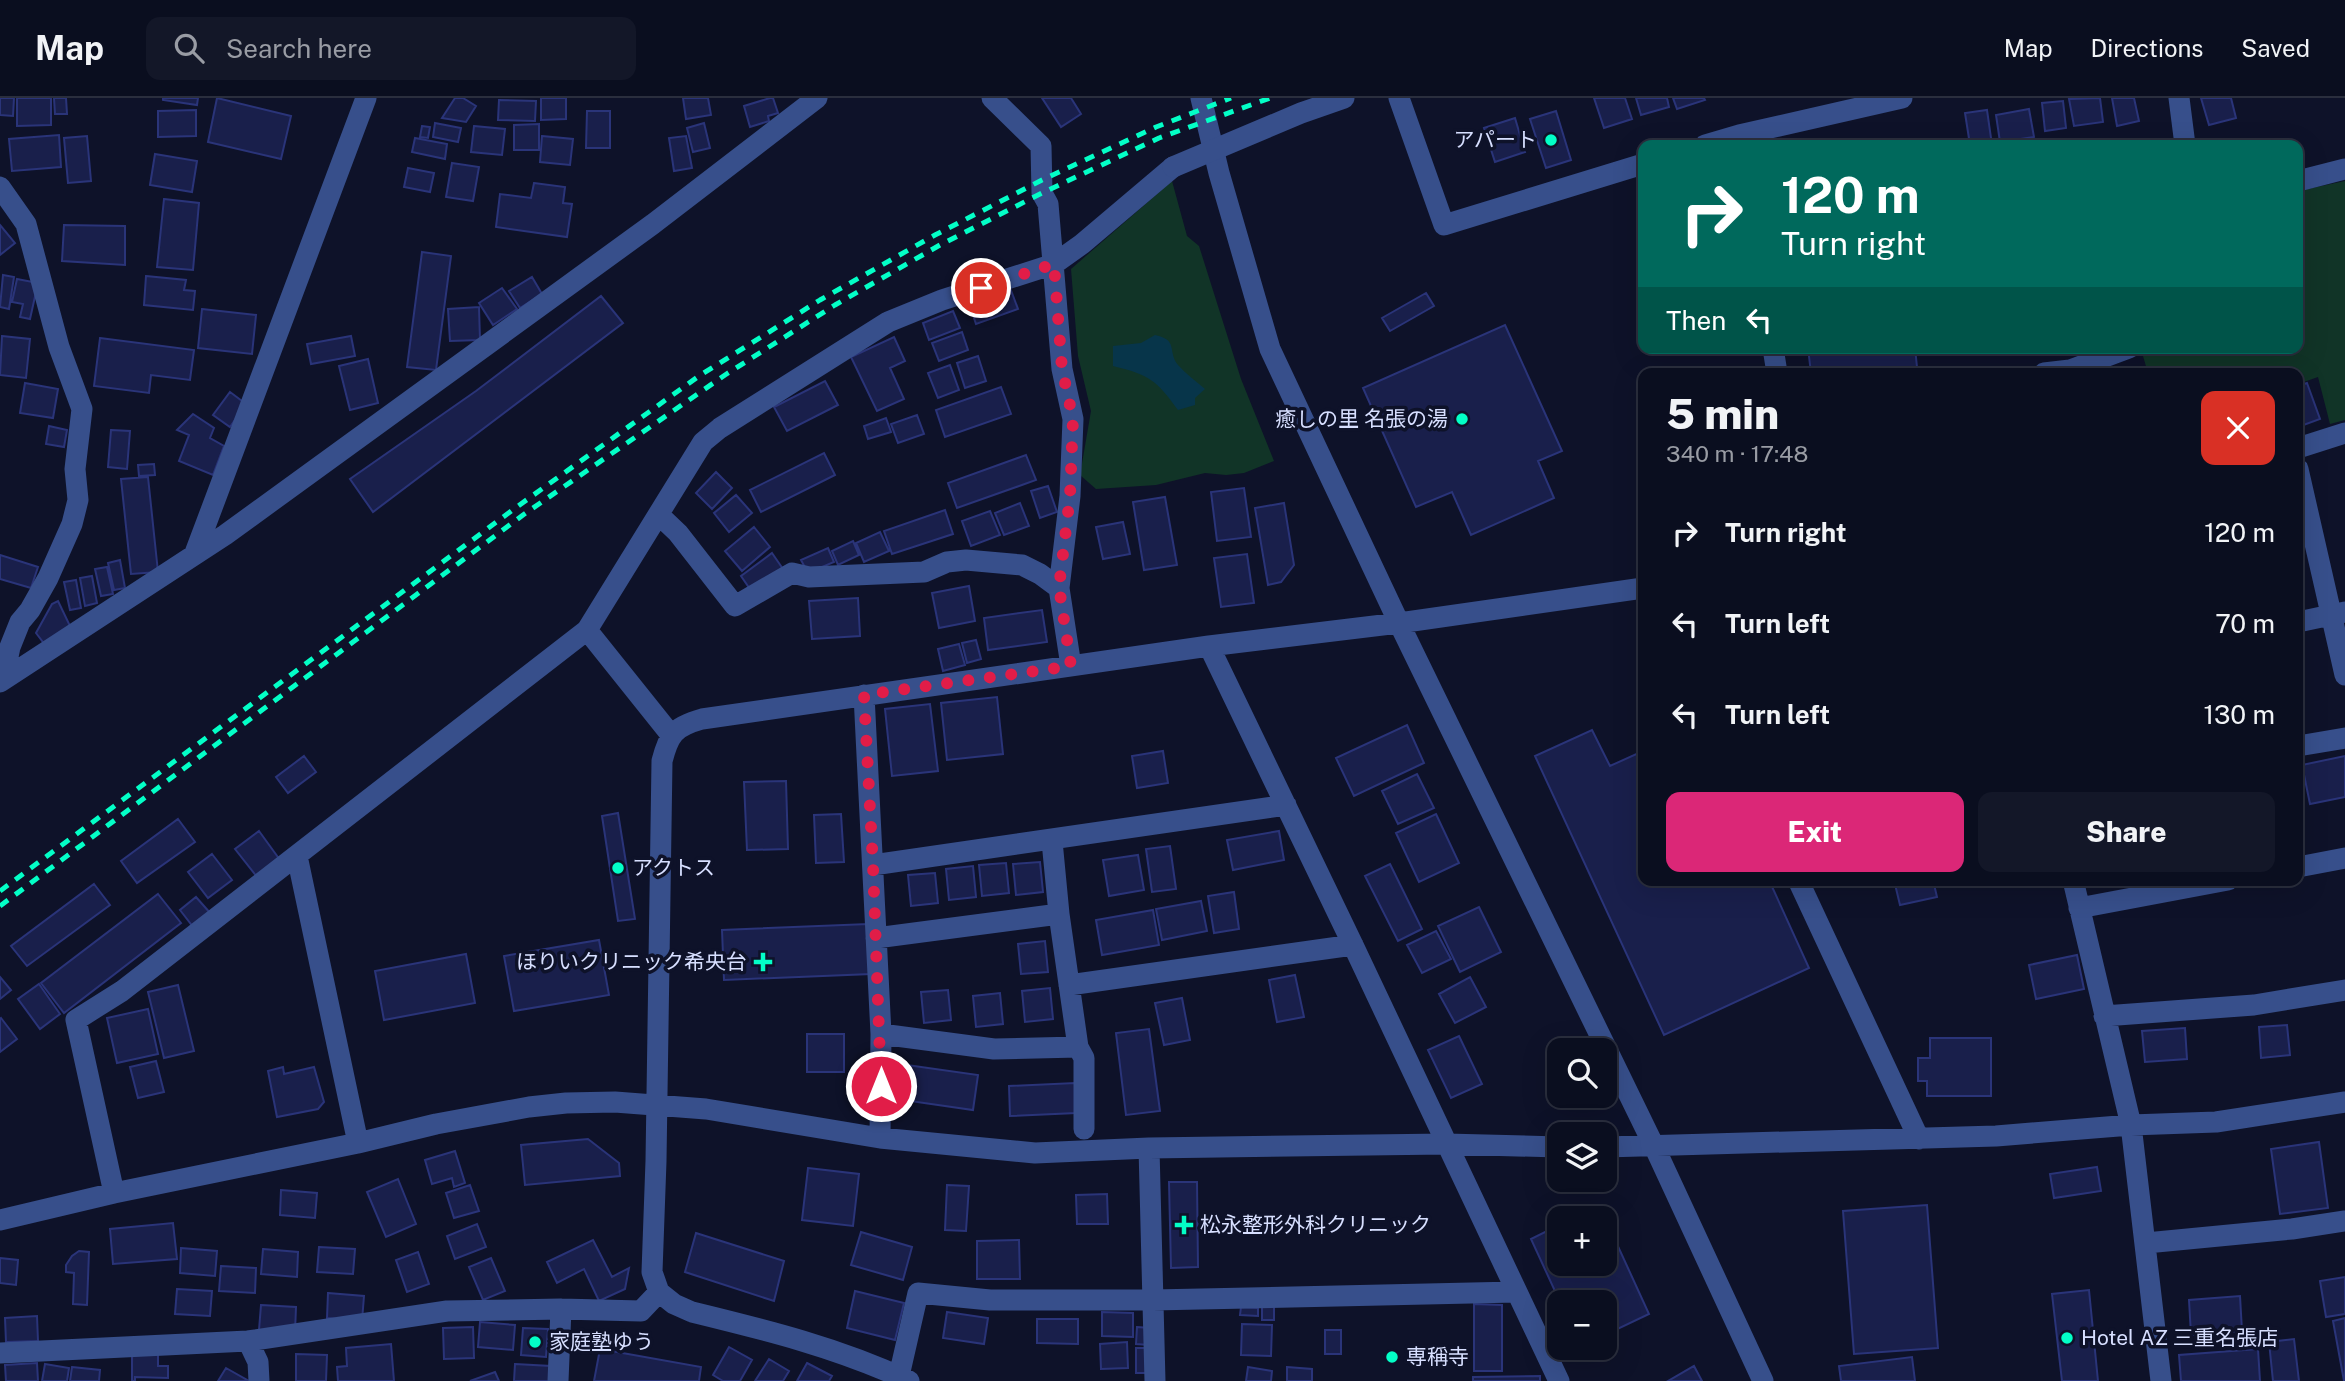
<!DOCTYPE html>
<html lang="en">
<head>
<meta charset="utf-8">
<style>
	body { margin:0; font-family:"Public Sans","Noto Sans JP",sans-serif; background:#131728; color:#f1f3f6; height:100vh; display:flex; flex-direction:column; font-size:26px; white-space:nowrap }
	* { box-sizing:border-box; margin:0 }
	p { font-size:23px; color:#999ca4 }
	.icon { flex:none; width:38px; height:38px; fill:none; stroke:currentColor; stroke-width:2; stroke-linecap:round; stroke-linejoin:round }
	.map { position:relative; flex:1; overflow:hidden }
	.drawer { position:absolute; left:1638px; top:270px; width:665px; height:518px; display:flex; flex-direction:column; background:#0a0e1f; border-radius:14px; box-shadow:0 7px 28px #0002,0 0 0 2px #2a2e3d }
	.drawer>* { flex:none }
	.top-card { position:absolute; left:1638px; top:42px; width:665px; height:214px; border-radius:14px; box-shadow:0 7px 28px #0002,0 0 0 2px #2a2e3d; background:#00695c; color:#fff; overflow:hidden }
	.tools { position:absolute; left:1547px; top:940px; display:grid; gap:14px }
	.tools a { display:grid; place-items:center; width:70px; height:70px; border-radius:14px; background:#0a0e1f; box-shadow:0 7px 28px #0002,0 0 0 2px #2a2e3d; font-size:35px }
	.pin { position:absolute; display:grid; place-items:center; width:60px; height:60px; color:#fff; margin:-30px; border:4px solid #fff; border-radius:50%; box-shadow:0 2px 7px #0007 }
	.me { position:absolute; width:77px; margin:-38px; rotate:0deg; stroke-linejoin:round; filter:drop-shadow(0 0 5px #0008) }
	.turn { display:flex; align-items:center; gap:24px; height:147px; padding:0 28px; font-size:32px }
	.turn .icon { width:91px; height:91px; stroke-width:2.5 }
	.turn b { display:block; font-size:49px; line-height:60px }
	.then { display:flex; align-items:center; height:66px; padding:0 28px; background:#0003; gap:14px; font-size:26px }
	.round { display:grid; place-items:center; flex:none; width:74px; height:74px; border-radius:14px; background:#131728 }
	.summary { display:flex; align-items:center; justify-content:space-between; height:119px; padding:0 28px }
	h1 { font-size:42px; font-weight:800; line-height:52px }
	.cta { display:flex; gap:14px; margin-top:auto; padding:14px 28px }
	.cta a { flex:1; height:80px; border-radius:14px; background:#db2777; color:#fff; font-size:28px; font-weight:800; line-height:80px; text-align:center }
	.cta a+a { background:#131728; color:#f1f3f6 }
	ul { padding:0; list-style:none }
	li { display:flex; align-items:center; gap:21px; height:91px; padding:0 28px }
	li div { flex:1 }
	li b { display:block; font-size:26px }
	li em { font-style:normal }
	header { display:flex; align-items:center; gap:42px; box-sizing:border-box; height:98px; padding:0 35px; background:#0a0e1f; border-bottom:2px solid #2a2e3d }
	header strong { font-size:33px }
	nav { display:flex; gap:38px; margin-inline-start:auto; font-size:24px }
	.search { width:490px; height:63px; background:#131728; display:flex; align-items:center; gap:18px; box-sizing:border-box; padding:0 24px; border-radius:14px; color:#999ca4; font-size:26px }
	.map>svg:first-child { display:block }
	.green { fill:#113427 }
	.water { fill:#07354a }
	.building { fill:#191f4b; stroke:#2a3479; stroke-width:2 }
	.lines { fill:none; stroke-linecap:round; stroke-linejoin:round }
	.minor { stroke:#374f8b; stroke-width:21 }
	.rail { stroke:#03ffc7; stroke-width:5; stroke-dasharray:10 9; stroke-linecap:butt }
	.minor-bridge { stroke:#374f8b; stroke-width:21 }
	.route { stroke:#e11d48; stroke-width:12; stroke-dasharray:0 21.6 }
	.poi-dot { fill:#03ffc7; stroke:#0e1229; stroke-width:2.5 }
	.labels { text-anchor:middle; stroke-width:7; stroke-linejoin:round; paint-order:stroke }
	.poi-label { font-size:21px; fill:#d7dfff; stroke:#0e1229; text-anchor:start }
</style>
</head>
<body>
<header>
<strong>Map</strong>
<div class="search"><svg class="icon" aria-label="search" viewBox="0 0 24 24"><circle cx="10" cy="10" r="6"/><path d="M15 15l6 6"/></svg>Search here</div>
<nav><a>Map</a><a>Directions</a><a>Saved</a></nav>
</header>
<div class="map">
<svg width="2345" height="1283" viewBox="0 0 2345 1283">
	<rect width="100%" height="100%" fill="#0e1229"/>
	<path class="green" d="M1172 83 1187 138 1199 148 1241 281 1274 363 1244 375 1226 377 1205 375 1156 387 1096 391 1080 377 1091 313 1078 258 1071 171Z
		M2345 83V322L2330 326 2318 279 2298 286V275H2148L2143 258 2164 250H2298V93Z"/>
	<path class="water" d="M1155 237C1179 242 1167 253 1178 267 1186 276 1196 283 1205 291L1195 300V307L1178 312C1156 282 1150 277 1113 268V248L1141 245Z"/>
	<path class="building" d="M0 0H14L13 18 0 17Z
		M17 0H51V27L17 28Z
		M54 0H66L67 16H55Z
		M163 0H198L197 7 163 2Z
		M217 0 291 18 281 61 208 44Z
		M455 0H463L476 8 466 24 442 20Z
		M541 0H566V21L541 22Z
		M683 0H708L711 17 686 21Z
		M770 0H773L778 15 768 18 769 23 750 29 744 8Z
		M1042 0H1071L1081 16 1061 29Z
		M1594 0H1625L1632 21 1604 30Z
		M1636 0H1667L1669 9 1641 17Z
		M1673 0H1704L1705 2 1677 11Z
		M2100 0 2103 24 2074 28 2069 1Z
		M2112 0H2134L2139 23 2117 28Z
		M2201 0H2231L2236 20 2209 27Z
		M499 2 536 3 535 23 498 22Z
		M2063 3 2066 30 2045 33 2042 5Z
		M2029 11 2034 39 2000 44 1996 17Z
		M196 12V38L158 39V13Z
		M1987 12 1992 47H1970L1965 15Z
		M587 13H610V50H586Z
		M1556 13 1571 62 1546 70 1530 21Z
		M1515 20 1525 54 1495 64 1484 30Z
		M435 25 461 30 458 44 433 39Z
		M704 25 710 50 693 54 687 30Z
		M539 26V52H514V27Z
		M422 28 430 29 428 40 420 39Z
		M474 28 505 31 502 57 471 54Z
		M59 37 61 69 12 73 9 41Z
		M87 38 91 83 68 85 64 40Z
		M542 38 573 41 570 67 540 64Z
		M686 38 692 70 674 73 669 40Z
		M415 40 447 46 445 61 412 54Z
		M1868 41 1869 47H1815Z
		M2143 42 2144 47H2118V45Z
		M155 56 197 63 192 94 150 87Z
		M452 65 479 69 473 103 446 99Z
		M408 70 434 75 430 94 404 89Z
		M534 85 565 89 563 105 572 106 567 139 496 129 500 96 531 100Z
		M164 101 199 105 193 172 157 169Z
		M0 127 15 145 0 157Z
		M64 127 125 128V167L62 163Z
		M422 154 451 158 436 272 407 269Z
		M3 177 14 179 9 211 0 209Z
		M146 178 186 182 184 192 195 193 193 212 144 207Z
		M532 179 542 196 520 210 509 193Z
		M17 181 38 185 30 221 20 219 23 206 12 204Z
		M1009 187 1018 211 976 226 968 202Z
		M502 190 517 211 493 227 479 205Z
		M1426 195 1434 208 1390 233 1382 220Z
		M601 198 623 225 373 414 350 381 476 293Z
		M479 209 480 242 450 243 448 211Z
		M202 211 256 217 252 256 198 250Z
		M953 213 960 230 929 242 923 225Z
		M1505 227 1562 353 1538 363 1554 400 1471 437 1452 394 1416 409 1363 290Z
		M962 234 968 252 939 263 932 245Z
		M2 238 30 241 26 280 0 277Z
		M351 238 355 258 311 266 307 246Z
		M894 239 905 263 890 270 904 301 877 313 851 259Z
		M100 240 194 252 190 282 151 277 149 295 94 288Z
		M1808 250H1915L1917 269 1857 275H1811Z
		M978 258 986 283 965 290 957 265Z
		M368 261 378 305 350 312 339 268Z
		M950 267 959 292 938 300 928 275Z
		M825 283 838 307 787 333 774 309Z
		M25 285 58 291 53 320 20 315Z
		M2307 285 2320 321 2298 329V288Z
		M1001 289 1011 316 945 339 936 312Z
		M230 294 246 306 230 329 213 317Z
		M193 316 214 330 210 340 224 348 213 377 179 363 189 337 177 332Z
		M917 317 924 336 898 345 891 326Z
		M886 320 891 334 868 341 864 328Z
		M49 328 67 332 64 349 46 346Z
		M111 332 130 333 127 371 108 369Z
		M824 355 835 377 761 414 750 392Z
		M1026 357 1036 382 957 410 948 385Z
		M154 366 155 377 139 378 138 367Z
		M716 374 732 390 712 411 696 395Z
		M148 379 158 474 131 476 121 381Z
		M1048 388 1057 414 1040 420 1031 393Z
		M1244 390 1251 439 1217 443 1211 394Z
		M736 397 752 415 729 434 714 415Z
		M1165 399 1177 467 1144 472 1133 404Z
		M1020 405 1029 428 1004 437 995 415Z
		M1284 405 1294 467 1281 484 1268 487 1255 410Z
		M945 412 953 436 892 456 884 433Z
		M990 413 1000 437 971 448 962 423Z
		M1123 424 1130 456 1103 461 1096 429Z
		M754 429 770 449 742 473 725 453Z
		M880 434 889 453 864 464 856 445Z
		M853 443 859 457 838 467 832 453Z
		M828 450 834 464 808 475 801 462Z
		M772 455 783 471 752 494 741 478Z
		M1247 456 1254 505 1221 509 1214 460Z
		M0 457 38 469 31 490 0 481Z
		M120 462 125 490 114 492 108 465Z
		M107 469 113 496 101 498 95 471Z
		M92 478 97 505 85 508 80 480Z
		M76 482 81 510 70 512 64 484Z
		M969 488 975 523 939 530 932 495Z
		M858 500 860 538 812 541 809 503Z
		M58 503 70 528 46 548 36 535 52 506Z
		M1042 512 1047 544 988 552 984 520Z
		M976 542 981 561 967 565 962 545Z
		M959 546 965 567 943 573 938 551Z
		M997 599 1003 656 947 662 941 605Z
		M930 606 938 673 892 678 885 611Z
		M1407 627 1424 665 1354 698 1336 660Z
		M1592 632 1610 668 1643 653V782H1769L1809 870 1664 937 1535 658Z
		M1163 653 1168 685 1137 690 1132 658Z
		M304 658 316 674 288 695 276 679Z
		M2345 658V699L2310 706 2302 667Z
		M1417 676 1434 710 1398 726 1382 693Z
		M786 683 788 751 747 752 744 684Z
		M618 715 635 821 618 823 602 718Z
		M841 716 844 764 816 765 814 717Z
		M1436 716 1459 765 1419 784 1396 735Z
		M178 721 195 744 137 785 121 763Z
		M259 733 280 762 257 779 235 751Z
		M1279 733 1284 762 1233 772 1227 742Z
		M1170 748 1176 791 1152 794 1146 751Z
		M212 756 232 782 208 800 188 774Z
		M1138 757 1144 792 1109 798 1103 762Z
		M1040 764 1043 794 1016 797 1013 766Z
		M1006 765 1009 795 982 798 979 767Z
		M1390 766 1422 831 1398 843 1365 778Z
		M973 768 976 799 949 802 946 771Z
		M935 775 938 805 911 808 908 777Z
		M1894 782H1933L1937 799 1900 807Z
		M94 786 110 807 27 868 11 848Z
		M1234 794 1239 831 1214 835 1208 798Z
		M158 796 181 825 64 915 41 885Z
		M196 799 211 816 194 830 180 812Z
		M1201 803 1207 833 1162 842 1156 811Z
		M1479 809 1501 854 1460 874 1438 828Z
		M1153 812 1159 847 1102 857 1096 822Z
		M868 826 871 876 724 882 722 832Z
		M1436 833 1451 861 1422 875 1407 847Z
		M599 842 609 897 514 913 504 858Z
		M1045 843 1048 874 1021 876 1018 846Z
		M466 856 475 905 384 922 375 873Z
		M2077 857 2084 891 2036 901 2029 867Z
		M1295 877 1304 919 1277 924 1269 882Z
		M0 879 11 892 0 901Z
		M1470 879 1486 909 1455 925 1439 896Z
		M39 886 60 916 40 931 18 901Z
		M178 887 194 953 164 960 148 894Z
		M1050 890 1053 921 1025 924 1022 893Z
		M948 892 951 922 924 925 921 894Z
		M1000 895 1003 926 976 929 973 898Z
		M1182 900 1190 942 1164 947 1155 905Z
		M148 911 158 956 117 965 107 920Z
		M1 920 17 941 0 954V921Z
		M2287 927 2290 957 2261 960 2259 929Z
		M2185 930 2187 961 2145 964 2142 933Z
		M1149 931 1160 1013 1126 1017 1116 935Z
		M807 936H844V974H807Z
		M1459 938 1482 986 1451 1000 1428 952Z
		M1930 940H1991V998H1927V983H1918V960H1930Z
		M156 963 164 994 138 1000 130 969Z
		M907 967 978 977 973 1012 903 1002Z
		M283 969 284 976 314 969 324 1004 318 1011 277 1019 268 973Z
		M1075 985 1076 1015 1010 1018 1009 988Z
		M588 1041 619 1065 620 1078 525 1087 521 1047Z
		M2319 1044 2328 1110 2280 1116 2271 1051Z
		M455 1053 465 1085 454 1089 452 1080 432 1086 425 1062Z
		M2097 1069 2101 1093 2054 1100 2050 1076Z
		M808 1070 859 1076 853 1128 802 1122Z
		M398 1081 416 1126 386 1139 367 1094Z
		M1169 1084H1197L1198 1169 1171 1170Z
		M470 1087 479 1113 454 1120 446 1095Z
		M947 1087 969 1088 966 1133 945 1132Z
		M281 1092 317 1095 315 1120 280 1117Z
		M1107 1096 1108 1126H1077L1076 1097Z
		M1927 1107 1938 1250 1854 1256 1843 1113Z
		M1600 1109 1649 1216 1605 1237V1204H1560L1531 1141 1559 1127V1166H1605V1120H1575Z
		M173 1125 177 1161 113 1166 110 1131Z
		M477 1126 486 1149 455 1161 447 1138Z
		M861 1134 912 1149 903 1182 851 1167Z
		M696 1135 784 1163 774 1203 685 1174Z
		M593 1142 612 1179 629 1170 625 1191 599 1203 584 1171 557 1185 547 1164Z
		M1019 1142 1020 1181H977V1143Z
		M319 1149 355 1151 353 1176 317 1174Z
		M181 1150 217 1153 215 1178 180 1175Z
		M263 1151 298 1154 297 1179 261 1176Z
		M79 1153 89 1154 87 1207 73 1206 74 1175 66 1174V1167L72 1158Z
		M418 1154 429 1186 407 1194 396 1162Z
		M0 1160 18 1162 16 1187 0 1185Z
		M491 1160 505 1193 483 1202 469 1169Z
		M221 1168 256 1170 255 1195 219 1193Z
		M2345 1179V1216L2326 1219 2320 1183Z
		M177 1191 212 1193 210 1218 175 1216Z
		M2089 1192 2098 1283H2062L2052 1196Z
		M855 1193 904 1205 895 1242 847 1230Z
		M328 1195 364 1198 362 1223 327 1220Z
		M2240 1198 2242 1233 2191 1237 2189 1202Z
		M1474 1206 1502 1207V1273H1474Z
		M261 1207 296 1209 295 1234 259 1232Z
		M1241 1209 1258 1210V1218L1240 1217Z
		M1262 1209H1274V1222H1262Z
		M947 1214 988 1220 984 1246 943 1240Z
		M1102 1214 1133 1215V1239L1102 1238Z
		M37 1218 38 1243 6 1244 5 1220Z
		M2345 1220V1283H2344L2333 1223Z
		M1037 1221H1078V1246L1037 1245Z
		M480 1224 515 1227 513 1252 478 1249Z
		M1242 1226 1272 1227 1271 1258 1241 1257Z
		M473 1229 474 1260 444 1261 443 1230Z
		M1137 1229 1150 1230 1149 1247 1136 1246Z
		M523 1230 548 1231 546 1259 521 1257Z
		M1325 1232H1341V1256H1325Z
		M2294 1241 2299 1283H2273L2269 1244Z
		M1127 1244 1128 1270 1101 1271 1100 1246Z
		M391 1246 394 1283H338L337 1269 347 1268 346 1250Z
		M729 1249 752 1262 740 1283H723L713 1277Z
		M1136 1250H1150V1275H1136Z
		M158 1251V1268H168V1280L135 1279V1283H132V1255Z
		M600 1251 701 1269 699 1283H594Z
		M2258 1251 2260 1283H2181L2179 1257Z
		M296 1256 327 1257 326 1283H296Z
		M1912 1259 1915 1283H1841L1839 1268Z
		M769 1261 789 1273 783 1283H755Z
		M37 1265 38 1283H6L5 1267Z
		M807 1265 832 1278 829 1283H797Z
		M45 1266 69 1270 67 1283H42Z
		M515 1266 551 1268 550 1283H514Z
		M1694 1268 1702 1283H1668Z
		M72 1269 100 1272 99 1283H70Z
		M1248 1269 1272 1273 1271 1283H1246Z
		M1287 1269 1312 1271V1283H1287Z
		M226 1270 249 1283H218Z
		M495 1274 499 1283H470Z
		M1540 1278V1283H1473V1279Z"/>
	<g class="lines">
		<path class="minor" d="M992 0 1041 48 1042 95 1048 106 1062 271 1073 321 1070 398 1059 490 1071 568
			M1201 0 1219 75 1270 251 1399 525 1654 1048 1763 1283
			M1399 0 1444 127 1643 66
			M2179 0 2185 47
			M1705 47 1739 37 1902 0
			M2298 83 2345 71
			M0 89 26 126 59 249 82 311 75 371 78 402 72 426 48 480 30 512 20 524 10 549 3 582
			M1773 250 1777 275
			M2044 275 2070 272 2129 250
			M2298 350 2345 335
			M2298 371 2345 577
			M659 417 678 435 735 508 792 475 809 479 924 474 947 464 966 462 1022 467 1040 476 1059 490
			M195 455 366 0
			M2298 524 2345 514
			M587 532 671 637
			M1209 548 1353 847 1559 1283
			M0 584 225 437 653 126 817 0
			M864 597 881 936 880 1040
			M2298 648 2345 640
			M1052 743 1059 816 1078 949 1084 960V1031
			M297 758 358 1045
			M873 767 1286 707
			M2298 769 2345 760
			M1798 782 1919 1041
			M2073 782 2131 1027 2161 1283
			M2079 810 2228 782
			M876 840 1059 816
			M1069 887 1353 847
			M2104 918 2254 907 2345 892
			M881 936 994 951 1078 949
			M1605 1049 1996 1038 2131 1027 2216 1024 2345 1004
			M1149 1050 1155 1283
			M114 1095 76 922 122 893 587 532 703 344 720 330 888 224 942 202 1054 166 1082 146 1173 69
			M0 1122 114 1095 358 1045 436 1026 529 1009 566 1005 615 1004 706 1011 880 1040 1035 1055 1149 1050 1446 1046 1559 1049
			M2146 1145 2292 1131 2345 1123
			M248 1243 258 1264 259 1283
			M0 1255 248 1243 447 1213 561 1211 641 1213 659 1194
			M899 1278 918 1195 990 1202H1153L1516 1194
			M558 1283 561 1211
			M909 1283C839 1250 766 1232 692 1214L674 1206 659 1194 652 1174 656 1063 662 663C669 636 674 629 702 621L1209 548 1399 525 1643 490"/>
		<path class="rail" d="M0 793 514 411 699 278 820 202 935 137 1042 82 1156 29 1231 0
			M0 808 523 417 725 277 835 207 940 147 1042 95 1159 40 1270 0"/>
		<path class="minor-bridge" d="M1173 69 1301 15 1344 0"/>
	</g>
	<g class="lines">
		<path class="route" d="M881 988 873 767 864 597 1071 568 1059 489 1070 398 1073 321 1062 271 1054 166 981 190"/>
	</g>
	<g class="poi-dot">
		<circle cx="1551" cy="42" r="7"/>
		<circle cx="1462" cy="321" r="7"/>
		<circle cx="618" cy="770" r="7"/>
		<path d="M759.5 853.5h7v7h7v7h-7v7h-7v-7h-7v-7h7z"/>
		<path d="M1180.5 1116.5h7v7h7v7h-7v7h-7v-7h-7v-7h7z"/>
		<circle cx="2067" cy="1240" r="7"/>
		<circle cx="535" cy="1244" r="7"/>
		<circle cx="1392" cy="1259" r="7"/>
	</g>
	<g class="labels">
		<g class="poi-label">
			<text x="1537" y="49" text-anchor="end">アパート</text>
			<text x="1448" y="328" text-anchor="end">癒しの里 名張の湯</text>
			<text x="632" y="777">アクトス</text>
			<text x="747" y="871" text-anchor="end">ほりいクリニック希央台</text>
			<text x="1200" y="1134">松永整形外科クリニック</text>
			<text x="2081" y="1247">Hotel AZ 三重名張店</text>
			<text x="549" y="1251">家庭塾ゆう</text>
			<text x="1406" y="1266">専稱寺</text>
		</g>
	</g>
</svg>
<div class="tools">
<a><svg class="icon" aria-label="search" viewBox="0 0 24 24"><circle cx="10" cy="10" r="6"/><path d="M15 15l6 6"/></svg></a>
<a><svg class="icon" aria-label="layers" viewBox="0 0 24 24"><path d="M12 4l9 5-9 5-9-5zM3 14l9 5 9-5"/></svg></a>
<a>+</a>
<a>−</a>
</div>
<div class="pin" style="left:981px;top:190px;background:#d93025"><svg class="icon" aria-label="arrive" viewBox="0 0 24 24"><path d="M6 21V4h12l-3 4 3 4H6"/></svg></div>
<svg class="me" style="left:881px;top:988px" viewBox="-20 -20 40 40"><circle r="17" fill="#e11d48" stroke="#fff" stroke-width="3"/><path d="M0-11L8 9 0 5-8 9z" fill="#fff"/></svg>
<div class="top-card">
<div class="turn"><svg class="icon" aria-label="right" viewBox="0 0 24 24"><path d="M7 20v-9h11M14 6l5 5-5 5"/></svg><div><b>120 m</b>Turn right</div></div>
<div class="then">Then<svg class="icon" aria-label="left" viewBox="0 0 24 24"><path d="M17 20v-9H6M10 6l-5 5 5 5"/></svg></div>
</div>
<section class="drawer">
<div class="summary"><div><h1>5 min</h1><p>340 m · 17:48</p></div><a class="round" style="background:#d93025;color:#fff"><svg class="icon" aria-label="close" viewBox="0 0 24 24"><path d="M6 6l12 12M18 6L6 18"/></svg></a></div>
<ul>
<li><svg class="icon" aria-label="right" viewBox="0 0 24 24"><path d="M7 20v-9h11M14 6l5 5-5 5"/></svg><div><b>Turn right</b></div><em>120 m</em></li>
<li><svg class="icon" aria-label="left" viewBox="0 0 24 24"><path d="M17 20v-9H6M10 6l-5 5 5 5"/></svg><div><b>Turn left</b></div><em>70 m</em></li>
<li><svg class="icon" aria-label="left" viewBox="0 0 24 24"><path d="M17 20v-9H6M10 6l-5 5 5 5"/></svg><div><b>Turn left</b></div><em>130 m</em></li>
</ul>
<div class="cta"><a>Exit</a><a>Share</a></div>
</section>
</div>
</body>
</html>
